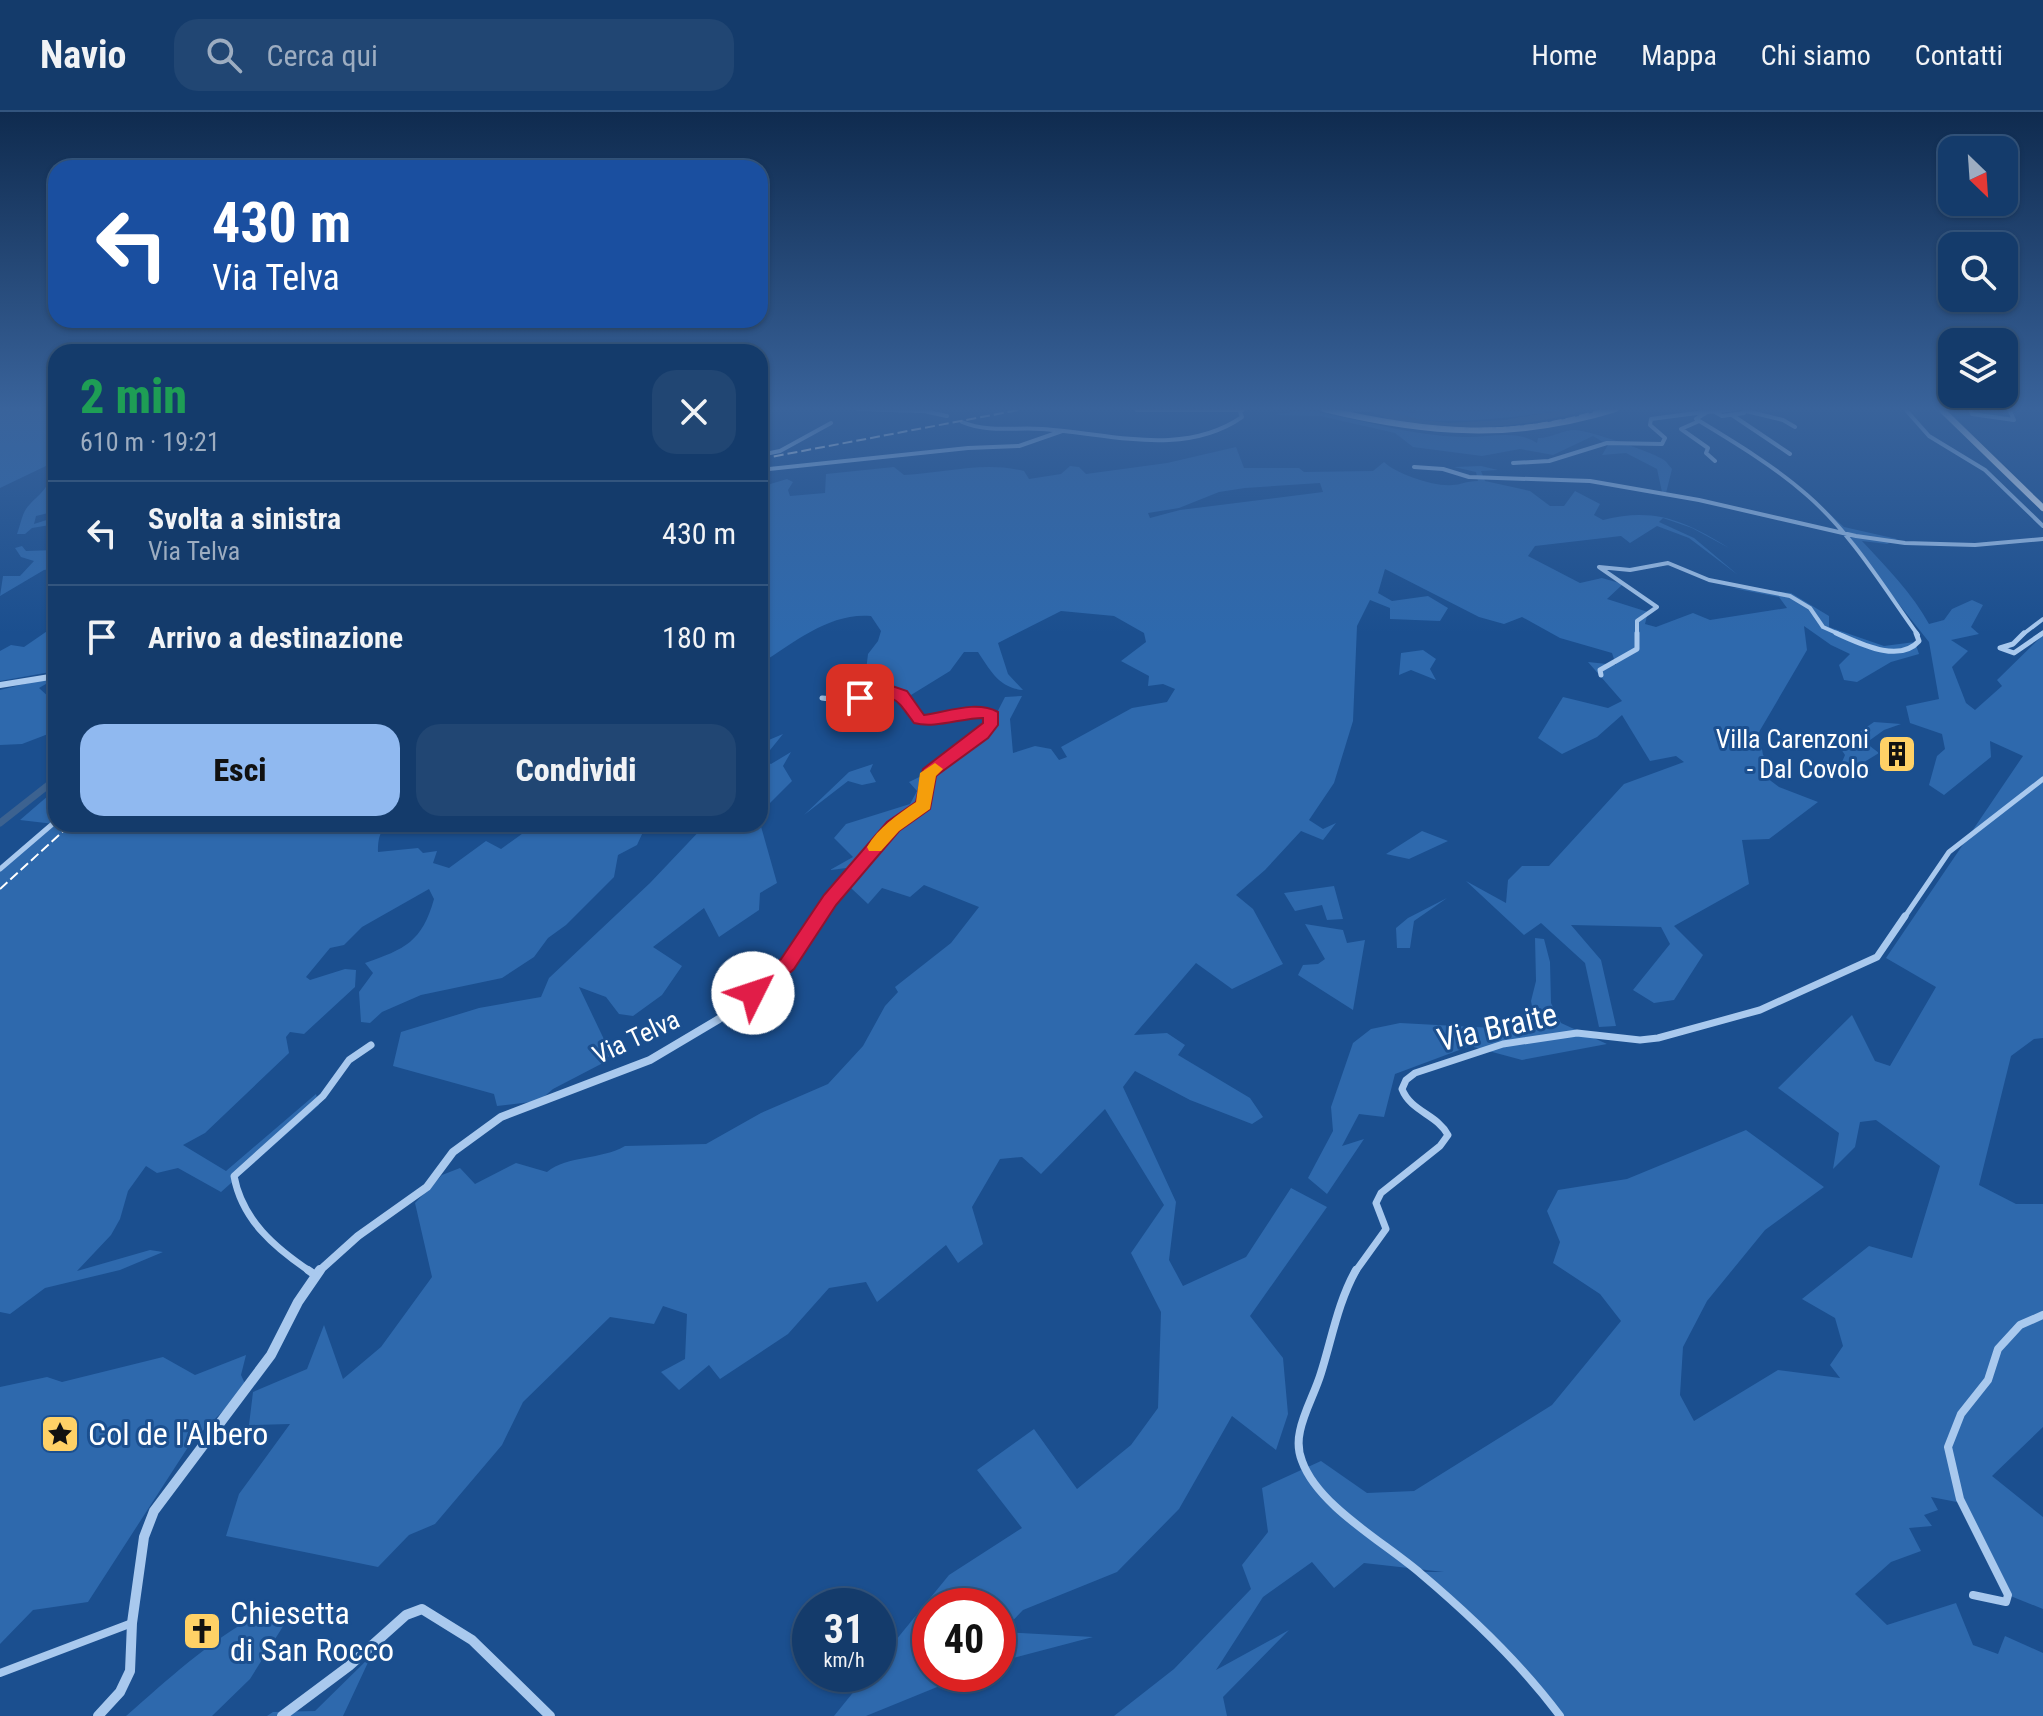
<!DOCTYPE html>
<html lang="it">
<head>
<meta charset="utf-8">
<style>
	body { margin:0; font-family:"Roboto Condensed",sans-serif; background:#214673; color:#f1f3f6; height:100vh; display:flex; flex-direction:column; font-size:30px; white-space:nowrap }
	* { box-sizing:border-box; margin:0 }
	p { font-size:26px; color:#9dadc1 }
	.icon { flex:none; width:44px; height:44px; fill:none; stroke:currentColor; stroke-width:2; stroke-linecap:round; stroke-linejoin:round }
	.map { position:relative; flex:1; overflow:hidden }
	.side { position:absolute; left:48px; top:232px; width:720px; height:488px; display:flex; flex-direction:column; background:#143b6b; border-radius:24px; box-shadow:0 2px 6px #0004,0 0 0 2px #33557e }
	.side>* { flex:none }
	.guide { position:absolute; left:48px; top:48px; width:720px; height:168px; border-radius:24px; box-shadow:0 2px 6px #0004,0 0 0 2px #33557e; background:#1a4fa0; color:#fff; overflow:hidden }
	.needle { width:52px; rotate:155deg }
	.controls { position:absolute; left:1938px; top:24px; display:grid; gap:16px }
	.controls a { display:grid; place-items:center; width:80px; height:80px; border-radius:16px; background:#143b6b; box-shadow:0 2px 6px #0004,0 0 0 2px #33557e; font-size:40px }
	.speed { position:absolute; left:792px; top:1476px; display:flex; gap:16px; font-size:40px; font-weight:700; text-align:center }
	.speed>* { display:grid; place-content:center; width:104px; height:104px; border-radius:50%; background:#143b6b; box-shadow:0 2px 6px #0004,0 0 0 2px #33557e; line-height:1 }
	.speed small { font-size:20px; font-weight:400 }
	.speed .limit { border:12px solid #d22; background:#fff; color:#111 }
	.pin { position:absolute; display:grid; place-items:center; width:68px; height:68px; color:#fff; margin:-34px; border-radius:16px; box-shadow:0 4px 12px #0006 }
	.me { position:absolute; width:88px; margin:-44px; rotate:49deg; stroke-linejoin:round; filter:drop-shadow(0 0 6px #0008) }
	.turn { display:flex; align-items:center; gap:28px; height:168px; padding:0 32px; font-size:36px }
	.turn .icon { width:104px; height:104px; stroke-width:2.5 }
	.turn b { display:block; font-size:56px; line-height:68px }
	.round { display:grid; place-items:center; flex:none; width:84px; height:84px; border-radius:24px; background:#214673 }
	.head { display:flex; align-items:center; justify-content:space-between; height:136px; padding:0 32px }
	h1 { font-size:48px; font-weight:800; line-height:60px; color:#1e9e55 }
	.cta { display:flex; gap:16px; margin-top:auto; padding:16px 32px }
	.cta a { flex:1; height:92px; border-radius:24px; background:#90b9f0; color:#111; font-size:32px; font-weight:800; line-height:92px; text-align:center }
	.cta a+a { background:#214673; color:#f1f3f6 }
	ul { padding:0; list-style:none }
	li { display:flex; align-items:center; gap:24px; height:104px; padding:0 32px; border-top:2px solid #33557e }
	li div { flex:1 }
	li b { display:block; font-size:30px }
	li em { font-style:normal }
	header { display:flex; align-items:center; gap:48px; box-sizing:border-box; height:112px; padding:0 40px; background:#143b6b; border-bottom:2px solid #33557e }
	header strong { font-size:38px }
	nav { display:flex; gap:44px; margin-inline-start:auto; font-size:28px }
	.search { width:560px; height:72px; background:#214673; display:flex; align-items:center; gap:20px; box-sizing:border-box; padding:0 28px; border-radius:24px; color:#9dadc1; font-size:30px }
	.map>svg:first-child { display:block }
	.green { fill:#2e69ad; fill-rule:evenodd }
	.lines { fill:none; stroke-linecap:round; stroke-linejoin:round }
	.canal { stroke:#3c6290; stroke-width:7 }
	.river { fill:#3c6290; fill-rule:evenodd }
	.minor-far3 { stroke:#a9c9ee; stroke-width:4 }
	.minor-far2 { stroke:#a9c9ee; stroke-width:5 }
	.minor-far1 { stroke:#a9c9ee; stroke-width:7 }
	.minor { stroke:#a9c9ee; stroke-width:8 }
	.tertiary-far3 { stroke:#a9c9ee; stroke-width:5 }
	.tertiary-far2 { stroke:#a9c9ee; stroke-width:6 }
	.tertiary-far1 { stroke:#a9c9ee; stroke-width:8 }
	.tertiary { stroke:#a9c9ee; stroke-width:10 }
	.primary { stroke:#f0f6ff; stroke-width:6 }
	.rail { stroke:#fff; stroke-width:2; stroke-dasharray:10 4; stroke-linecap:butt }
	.route { fill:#e11d48; stroke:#92132f; stroke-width:2 }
	.slow { fill:#f59e0b }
	.labels { text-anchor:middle; stroke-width:6; stroke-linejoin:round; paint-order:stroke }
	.poi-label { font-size:26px; fill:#fff; stroke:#1b4f8f; text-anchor:end }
	.street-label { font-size:26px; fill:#fff; stroke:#1b4f8f }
	.near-street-label { font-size:32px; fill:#fff; stroke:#1b4f8f }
	.near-poi-label { font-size:32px; fill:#fff; stroke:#1b4f8f; text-anchor:start }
</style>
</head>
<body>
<header>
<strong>Navio</strong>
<div class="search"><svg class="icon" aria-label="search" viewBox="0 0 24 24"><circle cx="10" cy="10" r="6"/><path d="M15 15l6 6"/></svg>Cerca qui</div>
<nav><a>Home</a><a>Mappa</a><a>Chi siamo</a><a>Contatti</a></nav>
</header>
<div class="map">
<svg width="2043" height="1604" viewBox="0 0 2043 1604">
	<rect width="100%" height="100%" fill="#1b4f8f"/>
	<path class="green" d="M0 297H56V393L48 401 36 404 34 412 56 405V412L32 416 25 422H17C20 414 22 403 26 397 38 381 54 377 48 353L0 376Z
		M1360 297 1416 301 1415 297 1490 300 1568 297C1500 308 1428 317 1360 297Z
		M1304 298C1357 306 1410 324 1464 325 1488 326 1516 317 1537 331L1538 326C1552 326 1562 318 1575 318 1587 318 1653 340 1664 348 1667 350 1669 354 1672 357L1666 381 1662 380 1657 357 1626 341 1602 343 1608 333 1593 324 1553 343 1520 337 1482 344 1413 335 1395 321 1320 304 1274 303Z
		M1236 335 1244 356H1299L1304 360 1373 359 1384 350C1396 362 1435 375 1452 373 1461 373 1465 369 1478 369L1476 360 1454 355 1481 354 1498 358 1481 359 1485 369 1530 379 1550 394H1564L1575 379 1600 392 1594 403 1603 408C1655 395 1685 409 1729 436L1692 416 1663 406 1659 410 1694 426 1738 463 1689 426 1657 414 1630 431 1621 424 1535 434 1528 444 1580 471 1602 466 1623 472 1607 487 1648 500 1645 512 1656 515 1693 501 1710 508 1787 496 1779 485 1732 476 1791 481 1829 504V515L1884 534 1915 530 1919 542 1891 550 1857 570 1844 568 1839 553 1850 542 1831 533 1804 514 1807 538 1759 620 1763 643 1774 654 1763 663 1779 675 1818 690 1769 727 1742 728 1749 772 1674 814 1703 843 1674 888 1654 891 1633 878 1670 832 1661 815 1571 813 1601 848 1616 914 1599 915 1585 851 1541 811 1524 823 1466 769 1506 791 1508 768 1522 754H1549L1624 672 1684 650 1676 644 1650 649 1622 603 1597 625 1562 642 1538 626 1563 585 1608 596 1622 589 1588 550 1616 553 1612 541 1560 526 1522 505 1504 512 1479 505 1385 457 1378 481 1392 489 1428 484 1448 496 1440 509 1390 507V496L1370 488 1357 514 1353 609 1334 671 1309 708 1323 717 1336 711 1323 728 1301 719 1265 758 1236 783 1253 797 1283 852 1232 877 1196 851 1134 923 1167 921 1185 933 1178 943 1250 986 1263 1005 1252 1012 1190 988 1135 959 1123 975 1176 1090 1169 1148 1183 1174 1246 1145 1291 1076 1327 1095 1250 1204 1283 1246 1288 1302 1276 1338 1232 1304 1179 1397 1117 1460 1023 1498 1002 1520 1093 1525 998 1550V1494H930V1562H969L866 1604H834L868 1562H878V1550L949 1463 1022 1416 977 1358 1034 1317 1077 1377 1131 1333 1158 1296 1161 1200 1131 1141 1164 1093 1105 997 1041 1062 1022 1045 1000 1047 972 1095 983 1132 958 1151 946 1133 877 1190 866 1170 829 1176 788 1222 720 1267 709 1253 679 1278 661 1260 685 1247 687 1202 663 1194 654 1212 610 1205 523 1290 502 1333 435 1412 409 1423 378 1455 226 1424 239 1382 290 1312 249 1313 253 1280 307 1257 324 1213 343 1267 381 1235 432 1165 415 1091 442 1063 460 1056 475 1072 516 1051 547 1060C568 1043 601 1048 625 1034L706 1032 761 1001 828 972 863 934 885 894 898 880 895 875 951 831 979 795 924 773 910 785 882 776 868 792 851 776 830 797 863 754 830 758 853 745 834 726 846 712 910 692 917 679 909 670 957 647 962 630 986 622 1005 585 1022 584 1010 607 1013 641 1035 634 1051 637 1059 648 1067 645 1061 635 1132 596 1167 590 1175 577 1163 572 1148 574 1149 564 1121 549 1146 530 1144 521 1114 504 1061 499 998 531 1008 562 1023 578C999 576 990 558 978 540H964L950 559 911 583 874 575 865 567 868 542 878 529 881 519 871 504C830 500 793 531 760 552V375L787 367 793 370 788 378 790 384 825 381 826 362 894 355 904 363C946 361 983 349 1024 359L1029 367 1061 362 1070 354 1079 355 1086 362 1167 351ZM1320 371 1323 380 1180 398 1150 406 1148 401 1179 396 1219 380 1245 376Z
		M1821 394 1844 415 1897 427 1887 432 1862 429C1887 456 1912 481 1929 512L1944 508 1952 497 1972 488 1983 493 1971 515 1979 522 1951 528 1968 539 1952 555 1966 591 1975 598 2002 574 1997 568 2043 523V926L2034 927 2011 944 1979 1073 2016 1092H2043V1315L1992 1364 2043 1405V1497L2008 1483 1962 1391 1931 1385 1938 1398 1924 1403 1932 1414 1909 1416 1921 1439 1891 1450 1855 1482 1887 1513 1956 1491 1973 1533 1998 1542 2005 1524 2043 1541V1604H1560L1541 1576 1419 1460H1444L1364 1451 1334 1476 1312 1450 1263 1485 1216 1558 1289 1518 1223 1585 1227 1604H1114L1174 1557 1251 1477 1242 1453 1268 1420 1262 1376 1321 1349 1367 1381 1414 1379 1552 1293 1621 1209 1600 1182 1553 1151 1560 1130 1547 1099 1558 1078 1627 1067 1746 1018 1824 1075 1765 1118 1707 1189 1683 1235 1680 1283 1694 1309 1778 1258 1840 1266 1830 1253 1843 1234 1835 1206 1802 1187 1869 1134 1912 1146 1940 1054 1876 1008 1860 1010 1855 1035 1833 1057 1839 1021 1778 976 1852 903 1875 949 1890 954 1936 875 1886 846 2023 644 1990 629 1991 645 1944 683 1929 673 1937 644 1945 637 1942 622 1910 611 1906 594 1939 587 1929 530Z
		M22 434 26 439 56 438V456L44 458 0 484 3 464H20L34 449 21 445 15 436Z
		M56 513V559L0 569V539L11 533 24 535Z
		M1423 538 1436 547 1430 557 1436 568 1411 558 1399 563 1401 541Z
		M41 568 51 569 39 576 51 587 56 585V619L22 632 0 633V578Z
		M1874 610 1901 612 1884 618 1866 631 1879 641 1856 655 1839 657 1845 643 1839 634Z
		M783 622 762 648 771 652 791 640 783 654 792 669 760 701V628L764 630Z
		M873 652 870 659 876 670 862 673 848 669 804 703 849 660Z
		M56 677V712H391C379 717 378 728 378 740L418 736 423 741 437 739 433 751 449 756 486 729 501 737 526 719 521 712H658L643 720 637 733 618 743 614 765 566 813 548 826 534 845 502 866 421 883 382 900 370 911 361 910 359 880 373 861 365 851C405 837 422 830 434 787L429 777 362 815 344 833 330 836 306 865 310 868 345 857 356 858 355 875 304 922 290 920 286 925 289 941 205 1021 183 1033 226 1059 316 982 319 993 221 1080 178 1056 157 1061 146 1054 128 1079 120 1107 111 1123 77 1159 150 1138 163 1140 120 1158 45 1176 10 1202 0 1200V760L54 712 20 708Z
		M760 711 777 771 760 781 759 798 719 825 704 796 653 835 682 854 662 883 633 904 619 902 606 885 579 875 611 942 601 952 553 977 539 989 497 994 494 982 393 954 401 920 479 896 541 885 549 866 650 771 706 712Z
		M1422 719 1448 729 1409 747 1386 742Z
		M1334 774 1343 807 1327 808 1322 793 1295 799 1284 781Z
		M1447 786 1414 809 1410 836H1397L1396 816 1408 806Z
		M1305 812 1343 818 1347 831 1365 828 1353 898 1298 863 1303 853 1318 852 1325 847Z
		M1535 826 1544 827 1550 850 1551 891 1561 911 1607 932 1522 948 1470 934 1395 962 1384 1005 1359 1002 1342 1034 1364 1027 1327 1082 1308 1066 1333 1019 1331 995 1353 931 1371 917 1400 911 1529 918 1535 911 1531 889 1536 869Z
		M246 1243 241 1263 247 1276 192 1329 88 1490 33 1498 0 1532V1275L47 1265 62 1270 163 1245 195 1263Z
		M277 1493 287 1508 250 1567 212 1604H126C174 1562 219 1520 277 1493Z
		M371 1544 343 1604H267L273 1600 315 1599Z"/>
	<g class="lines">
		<path class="canal" d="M0 711 56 667"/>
		<path class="river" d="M1370 297H1381L1422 308 1449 311 1504 308 1570 297H1585C1574 303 1558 305 1544 308 1499 316 1407 326 1370 297Z"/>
		<path class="minor-far3" d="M857 297 924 299 947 304
			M1736 297 1707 300 1696 307C1734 330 1774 354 1807 383 1852 422 1884 476 1918 523
			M1905 297 1929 324 1985 358 2043 414
			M1970 297 1972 302 2014 308 2009 297
			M1746 299 1783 308 1795 315
			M1715 300 1722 304 1744 301V297
			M1732 303 1790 342
			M962 310C989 321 1014 315 1042 317 1108 321 1183 346 1242 305L1239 297
			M1697 310 1681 317 1708 336 1706 341 1715 349
			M760 343 780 339 831 311
			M1513 351 1549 349 1607 331 1662 332 1665 326 1650 313 1651 307 1704 300
			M1414 355 1443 357 1469 365 1590 369 1699 388 1856 424 1905 431 1975 433 2043 427
			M760 358 968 336 1019 334 1062 319
			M1637 523V509L1657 495 1599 455 1630 458 1668 451 1709 468 1790 484 1810 496 1823 515 1841 523
			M2022 523 2043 507
			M2040 523 2043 521"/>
		<path class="minor-far2" d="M1836 521C1859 531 1899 552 1919 529L1916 521
			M2024 521 2013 532 2000 536 2014 541 2043 521
			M1601 563 1600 558 1637 537V521
			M822 586C844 590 882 574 899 582 911 588 912 604 925 609L968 599 992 604C982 633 952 646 928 661
			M0 757 56 709
			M1904 806 1949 740 2043 667"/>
		<path class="minor-far1" d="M311 1160C275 1136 242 1108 234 1064L323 984 349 948 371 933
			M1355 1160 1386 1117 1376 1091 1381 1081 1440 1034 1448 1023C1437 1002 1411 1000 1402 977L1406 968 1415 961 1503 932 1577 921 1640 928 1658 926 1760 898 1877 845 1905 804"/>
		<path class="minor" d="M308 1158 315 1163
			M1356 1158C1338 1190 1332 1226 1321 1261 1315 1281 1304 1299 1300 1319 1298 1328 1298 1339 1302 1349 1318 1394 1384 1430 1420 1461 1471 1504 1520 1550 1560 1604
			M1973 1483 2006 1490 2008 1483 1960 1387 1948 1335 1961 1302 1988 1268 1998 1237 2020 1213 2043 1203
			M0 1561 132 1511"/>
		<path class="tertiary-far3" d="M1348 297H1369"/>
		<path class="tertiary-far2" d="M0 573 56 564
			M818 806 893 715 924 693 928 661"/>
		<path class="tertiary-far1" d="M318 1160 358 1124 427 1075 453 1040 501 1005 650 948 719 907 787 852 820 804"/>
		<path class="tertiary" d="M98 1604 120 1580 130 1559 132 1511 144 1425 154 1399 271 1243 298 1190 320 1158
			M282 1604 349 1554 406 1503 422 1497 472 1528 550 1604"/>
		<path class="primary" d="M1137 297H1242
			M1324 297C1427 322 1514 329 1616 297
			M1941 297 2043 396"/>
		<path class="rail" d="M1330 297C1423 321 1511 326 1604 297
			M760 347 1024 297
			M0 777 71 712"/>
	</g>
	<linearGradient id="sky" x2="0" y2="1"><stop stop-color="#0f2b4f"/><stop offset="0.57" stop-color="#39639b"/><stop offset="1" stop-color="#39639b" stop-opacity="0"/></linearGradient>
	<rect width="2043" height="521" fill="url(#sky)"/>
	<path class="route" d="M892 574 907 579 924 603C947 600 976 588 998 600V613L988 626 936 664 930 697 899 719 836 793 794 857 760 887H747L744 881 747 876 781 847 824 783 887 710 916 690 923 657 983 611V606C961 606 935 617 914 611 892 581 896 583 860 591L853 586 855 582Z"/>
	<path class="slow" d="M935 651 943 657 936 664 930 697 899 719 881 739H869L867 735C879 715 897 703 916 690L920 661Z"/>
	<defs>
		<g id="building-square" transform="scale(2)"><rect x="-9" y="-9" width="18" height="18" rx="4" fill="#ffd166" stroke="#1b4f8f"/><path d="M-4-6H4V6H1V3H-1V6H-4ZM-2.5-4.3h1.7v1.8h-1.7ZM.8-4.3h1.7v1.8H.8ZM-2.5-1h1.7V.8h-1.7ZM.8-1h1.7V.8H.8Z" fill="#111"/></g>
		<g id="sight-square" transform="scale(2)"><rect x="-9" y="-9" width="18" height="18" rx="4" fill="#ffd166" stroke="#1b4f8f"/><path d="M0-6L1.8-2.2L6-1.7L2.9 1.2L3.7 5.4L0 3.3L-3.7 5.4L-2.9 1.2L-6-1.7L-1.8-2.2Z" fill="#111"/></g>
		<g id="church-square" transform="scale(2)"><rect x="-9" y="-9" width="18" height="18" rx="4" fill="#ffd166" stroke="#1b4f8f"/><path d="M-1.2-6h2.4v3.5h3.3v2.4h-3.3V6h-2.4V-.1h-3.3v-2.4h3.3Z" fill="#111"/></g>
	</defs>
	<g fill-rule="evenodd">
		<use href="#building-square" x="1897" y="642"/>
		<use href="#sight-square" x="60" y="1322"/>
		<use href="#church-square" x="202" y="1519"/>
	</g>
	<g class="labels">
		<g class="poi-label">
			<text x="1869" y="636">Villa Carenzoni<tspan x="1869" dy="30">- Dal Covolo</tspan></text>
		</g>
		<g class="street-label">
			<text transform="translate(636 925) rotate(-25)" y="9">Via Telva</text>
		</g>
		<g class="near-street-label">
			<text transform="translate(1497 915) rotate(-13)" y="11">Via Braite</text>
		</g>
		<g class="near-poi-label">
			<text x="88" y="1333">Col de l'Albero</text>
			<text x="230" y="1512">Chiesetta<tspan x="230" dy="37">di San Rocco</tspan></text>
		</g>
	</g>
</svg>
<div class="controls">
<a><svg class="needle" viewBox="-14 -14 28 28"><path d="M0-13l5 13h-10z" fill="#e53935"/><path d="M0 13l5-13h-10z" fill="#9dadc1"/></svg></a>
<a><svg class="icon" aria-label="search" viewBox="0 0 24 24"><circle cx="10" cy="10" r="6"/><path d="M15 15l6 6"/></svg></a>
<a><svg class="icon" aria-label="layers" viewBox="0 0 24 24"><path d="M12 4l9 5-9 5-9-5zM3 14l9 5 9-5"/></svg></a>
</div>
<div class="speed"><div>31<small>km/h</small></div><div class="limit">40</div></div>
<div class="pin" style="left:860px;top:586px;background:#d93025"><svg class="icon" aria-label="arrive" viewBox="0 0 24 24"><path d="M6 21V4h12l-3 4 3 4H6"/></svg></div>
<svg class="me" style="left:753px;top:881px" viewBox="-20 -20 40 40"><circle r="19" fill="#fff"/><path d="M0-13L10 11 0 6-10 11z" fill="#e11d48"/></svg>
<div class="guide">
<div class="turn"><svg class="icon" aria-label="left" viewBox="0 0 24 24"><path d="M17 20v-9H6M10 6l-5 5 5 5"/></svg><div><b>430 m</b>Via Telva</div></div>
</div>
<section class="side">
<div class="head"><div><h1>2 min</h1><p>610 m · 19:21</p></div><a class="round"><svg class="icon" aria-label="close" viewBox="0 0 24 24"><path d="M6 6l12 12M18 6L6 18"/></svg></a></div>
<ul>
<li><svg class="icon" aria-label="left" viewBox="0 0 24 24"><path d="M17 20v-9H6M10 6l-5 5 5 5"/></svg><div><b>Svolta a sinistra</b><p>Via Telva</p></div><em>430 m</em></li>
<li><svg class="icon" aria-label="arrive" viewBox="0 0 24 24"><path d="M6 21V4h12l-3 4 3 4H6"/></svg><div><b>Arrivo a destinazione</b></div><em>180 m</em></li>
</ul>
<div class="cta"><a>Esci</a><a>Condividi</a></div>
</section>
</div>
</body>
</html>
